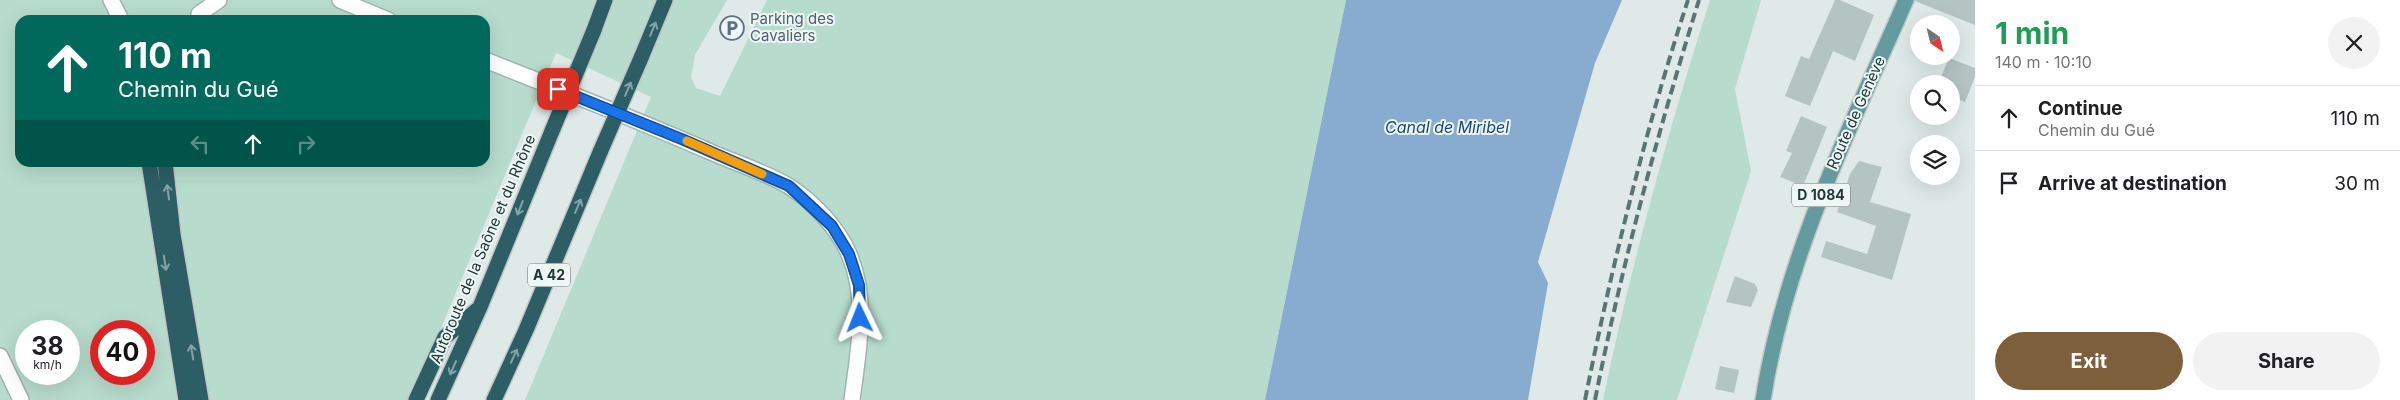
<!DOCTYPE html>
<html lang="en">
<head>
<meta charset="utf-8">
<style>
	body { margin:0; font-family:Inter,sans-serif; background:#f2f2f2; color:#202124; height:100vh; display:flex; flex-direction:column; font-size:19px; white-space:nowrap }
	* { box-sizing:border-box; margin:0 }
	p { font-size:16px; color:#757577 }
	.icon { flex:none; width:28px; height:28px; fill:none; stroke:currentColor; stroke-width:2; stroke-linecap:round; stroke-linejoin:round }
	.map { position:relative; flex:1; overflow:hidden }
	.drawer { display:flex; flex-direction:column; background:#fff; width:425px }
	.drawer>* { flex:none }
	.guide { position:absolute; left:15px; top:15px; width:475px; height:152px; border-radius:15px; box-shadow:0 5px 20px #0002; background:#00695c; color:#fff; overflow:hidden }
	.needle { width:32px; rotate:145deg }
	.controls { position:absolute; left:1910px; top:15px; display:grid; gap:10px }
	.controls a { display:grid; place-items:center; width:50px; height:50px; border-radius:50%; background:#fff; box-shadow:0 5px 20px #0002; font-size:25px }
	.speed { position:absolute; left:15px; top:320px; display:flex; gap:10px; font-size:25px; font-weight:700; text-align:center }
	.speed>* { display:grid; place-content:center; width:65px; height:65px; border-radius:50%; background:#fff; box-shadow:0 5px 20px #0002; line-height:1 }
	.speed small { font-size:12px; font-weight:400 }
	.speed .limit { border:8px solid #d22; background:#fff; color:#111 }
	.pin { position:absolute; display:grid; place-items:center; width:42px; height:42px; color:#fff; margin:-21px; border-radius:10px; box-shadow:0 2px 8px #0006 }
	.me { position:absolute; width:55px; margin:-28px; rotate:358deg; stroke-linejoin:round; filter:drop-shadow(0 0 4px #0008) }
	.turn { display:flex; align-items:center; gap:18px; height:105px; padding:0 20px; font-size:22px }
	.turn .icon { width:65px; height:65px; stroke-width:2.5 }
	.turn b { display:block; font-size:35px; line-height:42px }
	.lanes { display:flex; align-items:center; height:48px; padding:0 20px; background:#0003; justify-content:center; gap:25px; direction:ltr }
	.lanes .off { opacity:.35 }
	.round { display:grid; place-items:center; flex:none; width:52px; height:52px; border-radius:26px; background:#f2f2f2 }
	.head { display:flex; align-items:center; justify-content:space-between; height:85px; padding:0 20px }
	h1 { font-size:30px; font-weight:700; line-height:38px; color:#1e9e55 }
	.cta { display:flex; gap:10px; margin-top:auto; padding:10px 20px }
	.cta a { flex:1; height:58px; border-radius:30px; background:#7d603b; color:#fff; font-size:20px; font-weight:700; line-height:58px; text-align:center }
	.cta a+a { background:#f2f2f2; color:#202124 }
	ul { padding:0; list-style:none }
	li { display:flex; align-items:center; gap:15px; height:65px; padding:0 20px; border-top:1px solid #e0e0e0 }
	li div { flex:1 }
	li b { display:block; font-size:19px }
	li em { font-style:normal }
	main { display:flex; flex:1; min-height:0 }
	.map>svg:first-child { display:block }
	.green { fill:#b7dbcc; fill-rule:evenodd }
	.water { fill:#87accf }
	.building { fill:#b4c4c2 }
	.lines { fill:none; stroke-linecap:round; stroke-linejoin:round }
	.street-casing { stroke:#a2b1b0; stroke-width:18 }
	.secondary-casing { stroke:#9eb5b4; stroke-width:18 }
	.primary-casing { stroke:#c1c7c8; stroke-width:18 }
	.highway-casing { stroke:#c1c7c8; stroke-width:18 }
	.street { stroke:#fff; stroke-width:15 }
	.secondary { stroke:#fff; stroke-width:15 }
	.primary { stroke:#649b9f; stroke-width:15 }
	.highway { stroke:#2d5e65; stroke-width:15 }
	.rail { stroke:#5a7475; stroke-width:4; stroke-dasharray:10 5; stroke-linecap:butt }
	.highway-bridge-casing { stroke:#c1c7c8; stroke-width:18; stroke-linecap:butt }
	.highway-bridge { stroke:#2d5e65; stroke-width:15 }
	.oneway { stroke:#84a3a6 }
	.route-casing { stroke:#114b97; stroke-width:12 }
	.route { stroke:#1a73e8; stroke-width:9 }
	.slow { stroke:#f59e0b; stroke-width:9 }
	.labels { text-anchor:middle; stroke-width:4; stroke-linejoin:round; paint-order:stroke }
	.shield { fill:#eff7f5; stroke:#5e7171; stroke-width:1 }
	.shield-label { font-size:14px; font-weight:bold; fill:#203839 }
	.service-label { font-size:15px; fill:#4e5e75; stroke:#eff7f5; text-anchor:start }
	.street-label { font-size:15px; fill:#203839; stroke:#eff7f5 }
	.water-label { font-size:16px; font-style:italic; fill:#1c4973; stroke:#eff7f5 }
</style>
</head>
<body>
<main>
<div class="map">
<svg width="1975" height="400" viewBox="0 0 1975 400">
	<rect width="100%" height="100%" fill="#dfeae8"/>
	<path class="green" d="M0 0H727L695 55 691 77 696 88 720 96 767 0H1346L1265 400H525L651 97 556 53 411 400H0ZM20 20H485V162H20ZM26 331H69V374H26ZM101 331H144V374H101Z
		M1710 0H1761L1735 89 1751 171 1677 400H1603C1631 265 1668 132 1710 0Z"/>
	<path class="water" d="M1346 0H1622L1595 63 1538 262 1548 283 1528 400H1265Z"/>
	<path class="building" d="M1835 0H1840L1874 15 1855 61 1833 51 1810 106 1785 96 1801 56 1809 59Z
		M1915 0H1975V25L1915 1Z
		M1949 58 1975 68V77L1965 102 1951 97V84H1938Z
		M1801 116 1827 127 1803 186 1780 177 1792 153 1786 151Z
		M1859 161 1882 167 1870 202 1911 214 1892 280 1821 257 1826 241 1867 254 1876 226 1837 212 1850 174Z
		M1735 276 1755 284 1758 290 1751 307 1726 302Z
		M1720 366 1739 370 1734 393 1715 389Z"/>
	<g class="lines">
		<g class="street-casing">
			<path id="street" d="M0 356 21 400"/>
		</g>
		<g class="secondary-casing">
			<path id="secondary" d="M111 0 121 20
				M340 0 388 20
				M199 14 219 0
				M485 60C561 90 638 120 713 153 736 163 770 174 790 187 813 202 838 228 849 254 869 300 858 352 852 400"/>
		</g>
		<g class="primary-casing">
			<path id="primary" d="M1763 400C1785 257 1849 131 1906 0"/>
		</g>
		<g class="highway-casing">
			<path id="highway" d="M594 30 605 0
				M641 58 665 0
				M149 162 186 400
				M165 162 173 234 201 400
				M416 400 445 337 477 310
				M438 400 480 307 552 131
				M494 400 526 330 601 150"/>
		</g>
		<use href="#street" class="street"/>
		<use href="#secondary" class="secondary"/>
		<use href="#primary" class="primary"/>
		<use href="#highway" class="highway"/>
		<path class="rail" d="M1585 400C1612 265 1645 131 1688 0
			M1595 400C1622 264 1658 132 1699 0"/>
		<g class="highway-bridge-casing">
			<path id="highway-bridge" d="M552 131 594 30
				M601 150 641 58"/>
		</g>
		<use href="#highway-bridge" class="highway-bridge"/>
	</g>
	<defs><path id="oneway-shaft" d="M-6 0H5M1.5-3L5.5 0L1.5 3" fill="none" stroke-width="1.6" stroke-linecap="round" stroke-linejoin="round" transform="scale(1.25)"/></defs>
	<g class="oneway">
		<use href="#oneway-shaft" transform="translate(653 29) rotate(-67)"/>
		<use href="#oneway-shaft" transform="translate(628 89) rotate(-67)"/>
		<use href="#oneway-shaft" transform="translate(168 192) rotate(-98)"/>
		<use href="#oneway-shaft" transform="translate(578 206) rotate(-67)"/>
		<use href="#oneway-shaft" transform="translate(520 208) rotate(112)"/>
		<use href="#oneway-shaft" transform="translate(165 263) rotate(81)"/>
		<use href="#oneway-shaft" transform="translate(192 352) rotate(-99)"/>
		<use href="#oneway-shaft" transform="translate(514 356) rotate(-65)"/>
		<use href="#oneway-shaft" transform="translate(453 368) rotate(114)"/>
	</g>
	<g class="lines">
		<g class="route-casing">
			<path id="route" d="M558 89 684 140 789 186 832 226 849 254 859 285 860 318"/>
		</g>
		<use href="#route" class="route"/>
		<path class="slow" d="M687 141 762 174"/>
	</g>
	<defs>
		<g id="parking-ring" transform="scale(1.25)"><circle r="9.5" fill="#eff7f5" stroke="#5c6f8a" stroke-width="1.5"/><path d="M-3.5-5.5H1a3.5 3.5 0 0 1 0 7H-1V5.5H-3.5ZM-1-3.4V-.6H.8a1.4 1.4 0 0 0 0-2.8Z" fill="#5c6f8a"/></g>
	</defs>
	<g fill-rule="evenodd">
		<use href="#parking-ring" x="732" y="28"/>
	</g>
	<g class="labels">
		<g class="shield">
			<rect x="1792" y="183.5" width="58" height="23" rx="4"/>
			<rect x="528" y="263.5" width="42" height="23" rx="4"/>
		</g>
		<g class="shield-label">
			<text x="1821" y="200">D 1084</text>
			<text x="549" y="280">A 42</text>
		</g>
		<g class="service-label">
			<text x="750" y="24">Parking des<tspan x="750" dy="17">Cavaliers</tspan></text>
		</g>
		<g class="street-label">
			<text transform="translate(1856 113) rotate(-66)" y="5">Route de Genève</text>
			<text transform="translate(483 249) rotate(-67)" y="5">Autoroute de la Saône et du Rhône</text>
		</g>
		<g class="water-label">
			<text x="1447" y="133">Canal de Miribel</text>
		</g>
	</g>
</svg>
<div class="controls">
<a><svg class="needle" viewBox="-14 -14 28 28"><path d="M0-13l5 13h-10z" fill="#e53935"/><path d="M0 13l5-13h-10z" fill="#757577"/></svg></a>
<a><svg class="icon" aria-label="search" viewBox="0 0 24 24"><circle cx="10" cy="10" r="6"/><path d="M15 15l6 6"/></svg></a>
<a><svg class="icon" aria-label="layers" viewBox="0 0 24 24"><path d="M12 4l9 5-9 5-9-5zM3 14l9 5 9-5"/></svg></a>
</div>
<div class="speed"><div>38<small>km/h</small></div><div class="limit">40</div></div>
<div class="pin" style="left:558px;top:89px;background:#d93025"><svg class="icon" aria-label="arrive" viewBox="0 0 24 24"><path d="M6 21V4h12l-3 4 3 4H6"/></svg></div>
<svg class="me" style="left:860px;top:318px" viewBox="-20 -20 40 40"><path d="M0-17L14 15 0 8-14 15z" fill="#1a73e8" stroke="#fff" stroke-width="4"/></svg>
<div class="guide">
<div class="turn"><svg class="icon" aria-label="ahead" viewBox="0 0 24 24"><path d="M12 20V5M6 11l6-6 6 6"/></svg><div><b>110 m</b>Chemin du Gué</div></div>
<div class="lanes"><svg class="icon off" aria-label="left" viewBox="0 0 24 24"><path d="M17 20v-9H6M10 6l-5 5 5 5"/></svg><svg class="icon" aria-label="ahead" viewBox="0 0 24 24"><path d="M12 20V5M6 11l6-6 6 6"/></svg><svg class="icon off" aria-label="right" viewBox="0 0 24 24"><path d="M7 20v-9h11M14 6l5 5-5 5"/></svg></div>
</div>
</div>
<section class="drawer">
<div class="head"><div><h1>1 min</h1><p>140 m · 10:10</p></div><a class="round"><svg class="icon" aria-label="close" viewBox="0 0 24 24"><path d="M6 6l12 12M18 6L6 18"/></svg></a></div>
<ul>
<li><svg class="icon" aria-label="ahead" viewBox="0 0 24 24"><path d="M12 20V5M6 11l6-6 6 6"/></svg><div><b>Continue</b><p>Chemin du Gué</p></div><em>110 m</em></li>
<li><svg class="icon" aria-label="arrive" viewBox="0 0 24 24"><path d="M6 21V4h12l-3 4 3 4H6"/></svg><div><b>Arrive at destination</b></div><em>30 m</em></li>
</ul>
<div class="cta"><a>Exit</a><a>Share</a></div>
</section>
</main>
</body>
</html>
